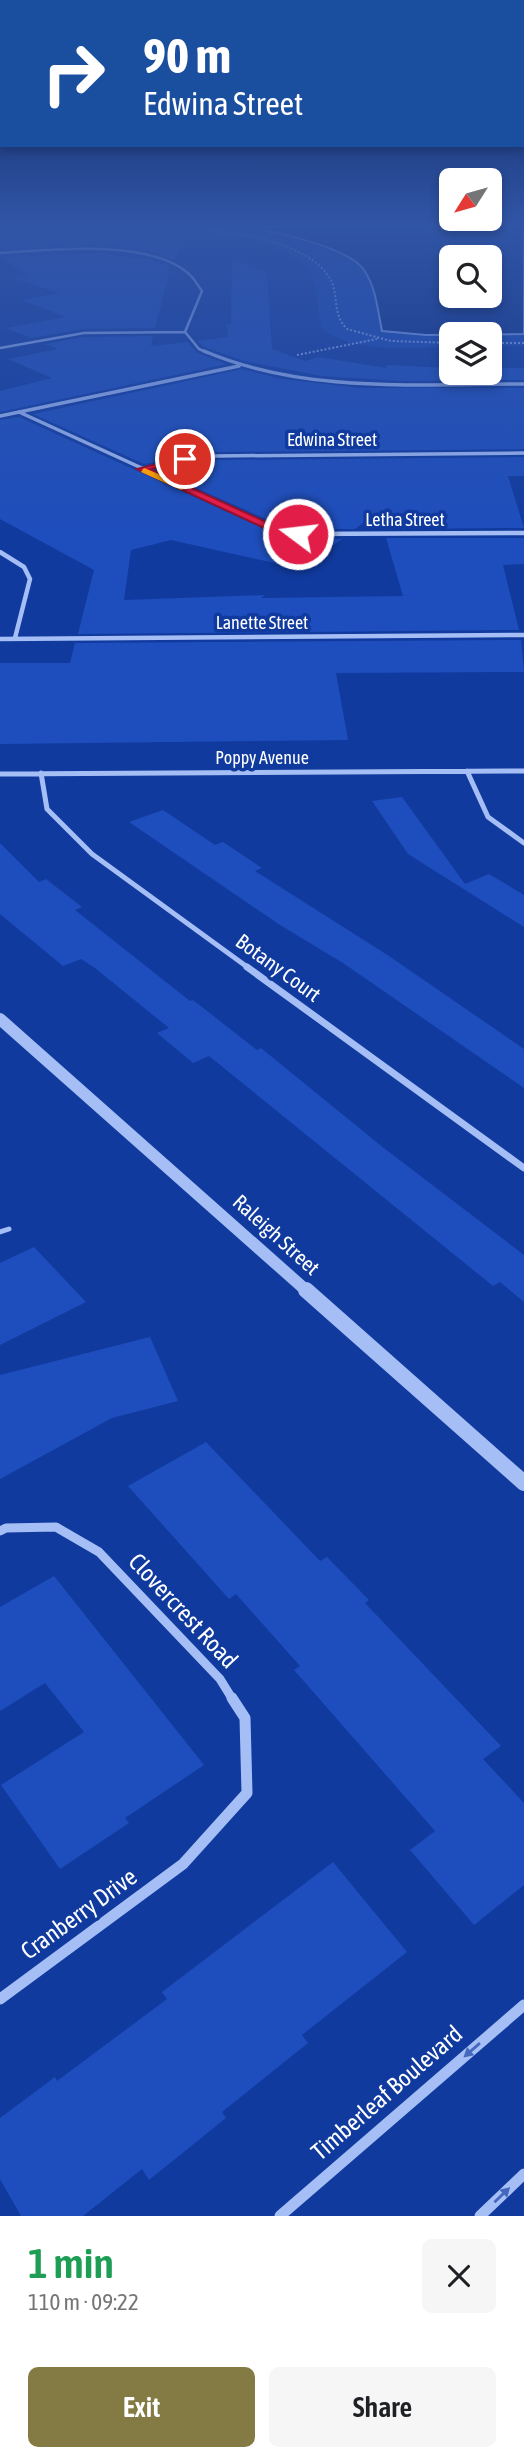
<!DOCTYPE html>
<html lang="en">
<head>
<meta charset="utf-8">
<style>
	body { margin:0; font-family:"Asap Condensed",sans-serif; background:#f6f6f6; color:#202124; height:100vh; display:flex; flex-direction:column; font-size:26px; white-space:nowrap }
	* { box-sizing:border-box; margin:0 }
	p { font-size:23px; color:#757577 }
	.icon { flex:none; width:38px; height:38px; fill:none; stroke:currentColor; stroke-width:2; stroke-linecap:round; stroke-linejoin:round }
	.map { position:relative; height:2216px; overflow:hidden }
	.sheet { display:flex; flex-direction:column; background:#fff; flex:1 }
	.sheet>* { flex:none }
	.hud { position:absolute; left:0px; top:0px; width:525px; height:147px; box-shadow:0 4px 10px #0003; background:#1a4fa0; color:#fff; overflow:hidden }
	.needle { width:46px; rotate:233deg }
	.controls { position:absolute; left:439px; top:168px; display:grid; gap:14px }
	.controls a { display:grid; place-items:center; width:63px; height:63px; border-radius:10px; background:#fff; box-shadow:0 4px 10px #0003; font-size:35px }
	.pin { position:absolute; display:grid; place-items:center; width:60px; height:60px; color:#fff; margin:-30px; border:4px solid #fff; border-radius:50%; box-shadow:0 2px 7px #0007 }
	.me { position:absolute; width:77px; margin:-38px; rotate:285deg; stroke-linejoin:round; filter:drop-shadow(0 0 5px #0008) }
	.turn { display:flex; align-items:center; gap:24px; height:147px; padding:0 28px; font-size:32px }
	.turn .icon { width:91px; height:91px; stroke-width:2.5 }
	.turn b { display:block; font-size:49px; line-height:60px }
	.round { display:grid; place-items:center; flex:none; width:74px; height:74px; border-radius:10px; background:#f6f6f6 }
	.overview { display:flex; align-items:center; justify-content:space-between; height:119px; padding:0 28px }
	h1 { font-size:42px; font-weight:600; line-height:52px; color:#1e9e55 }
	.action { display:flex; gap:14px; margin-top:auto; padding:14px 28px }
	.action a { flex:1; height:80px; border-radius:10px; background:#847b44; color:#fff; font-size:28px; font-weight:600; line-height:80px; text-align:center }
	.action a+a { background:#f6f6f6; color:#202124 }
	.map>svg:first-child { display:block }
	.green { fill:#1749b8; fill-rule:evenodd }
	.water { fill:#092979; stroke:#97b7f8; stroke-width:2; fill-rule:evenodd }
	.building { fill:#1e4ebd }
	.lines { fill:none; stroke-linecap:round; stroke-linejoin:round }
	.path { stroke:#a5bef5; stroke-width:2; stroke-dasharray:2 2; stroke-linecap:butt }
	.service { stroke:#a5bef5; stroke-width:5 }
	.minor-far6 { stroke:#a5bef5; stroke-width:2.5 }
	.minor-far5 { stroke:#a5bef5; stroke-width:3.5 }
	.minor-far4 { stroke:#a5bef5; stroke-width:4.5 }
	.minor-far3 { stroke:#a5bef5; stroke-width:5 }
	.minor-far2 { stroke:#a5bef5; stroke-width:7 }
	.minor-far1 { stroke:#a5bef5; stroke-width:9 }
	.minor { stroke:#a5bef5; stroke-width:11 }
	.tertiary-far1 { stroke:#a5bef5; stroke-width:12 }
	.tertiary { stroke:#a5bef5; stroke-width:16 }
	.oneway { fill:#4468bc }
	.route { fill:#e11d48; stroke:#92132f; stroke-width:2 }
	.slow { fill:#f59e0b }
	.labels { text-anchor:middle; stroke-width:7; stroke-linejoin:round; paint-order:stroke }
	.far-street-label { font-size:18px; fill:#fff; stroke:#103a9e }
	.street-label { font-size:21px; fill:#fff; stroke:#103a9e }
	.near-street-label { font-size:24px; fill:#fff; stroke:#103a9e }
</style>
</head>
<body>
<div class="map">
<svg width="524" height="2216" viewBox="0 0 524 2216">
	<rect width="100%" height="100%" fill="#103a9e"/>
	<path class="green" d="M118 226H524V346H490V334H452L451 347C410 347 356 355 321 328 318 312 318 290 312 275 295 233 158 228 118 226ZM452 257H490V296H452Z"/>
	<path class="water" d="M237 226H524V334L426 335 382 331C378 312 376 287 364 270 348 246 265 229 237 226ZM452 257H490V296H452Z"/>
	<path class="building" d="M0 229 44 244 47 238H124L180 246 174 260 150 251 98 245 0 249Z
		M98 253 149 259 171 267 155 328 84 329 31 338 6 328 66 317 21 300 60 293 12 278 29 275 0 257Z
		M232 259 267 273 272 349 305 361 319 357 386 368 387 365 452 368V373H490V368H524V380L402 381 322 376 244 361 204 347 197 341 228 337 226 324H231Z
		M153 336 151 346 188 342 197 353 227 364 0 412V391L52 378 8 359 58 349 45 344 84 337Z
		M242 369 281 379 361 388H524V449L216 452 144 464 33 414Z
		M19 417 273 533 297 539H342L301 569 171 540 131 550 124 600 265 595 261 598 403 596 386 538H524V564L503 565 519 630 78 634 94 570 0 519V420Z
		M524 457V476H508L524 528 383 529 378 512 355 529H299L277 524 158 471 216 460Z
		M521 640 524 672 336 673 348 740 0 744V663H70L75 643Z
		M402 797 465 884 489 874 524 895V927L408 854 372 801Z
		M163 810 215 845 223 842 262 868 255 871 389 956 524 1049V1088L343 963 280 925 129 822Z
		M0 843 39 882 46 879 82 907 75 910 190 1001 193 1000 257 1050 261 1048 380 1145 524 1255V1302L500 1282 493 1286 209 1056 193 1063 157 1033 169 1028 95 968 81 959 63 966 0 914Z
		M34 1247 86 1302 0 1345V1263Z
		M150 1337 178 1401 112 1418 0 1479V1375Z
		M206 1442 320 1561 327 1557 369 1600 365 1603 501 1746 483 1759 524 1803V1885L474 1925 410 1850 435 1831 294 1670 300 1666 236 1594 229 1599 128 1486Z
		M54 1576 204 1765 125 1818 129 1823 60 1869 1 1785 84 1732 45 1683 0 1711V1607Z
		M333 1862 407 1952 302 2035 308 2043 222 2112 226 2118 149 2180 142 2169 83 2216H21L0 2179V2118L55 2077 57 2081 167 1999 162 1992Z"/>
	<g class="lines">
		<path class="path" d="M157 226C205 230 296 233 327 274 341 291 330 312 347 329L391 341 452 343
			M490 343H524
			M297 355 377 339"/>
		<path class="service" d="M0 1232 9 1229"/>
		<path class="minor-far6" d="M0 253C50 250 149 238 189 274 194 278 198 286 202 291L185 332 199 349 208 353
			M0 348 84 333 185 332"/>
		<path class="minor-far5" d="M204 351C305 394 417 384 524 384
			M19 412 238 512
			M0 416 239 366
			M141 469 216 456 524 453"/>
		<path class="minor-far4" d="M234 510 275 529 298 534 524 533
			M0 552 24 567 30 579 15 638
			M0 639 524 635"/>
		<path class="minor-far3" d="M467 771 488 817 524 843
			M41 773 47 809 92 854 250 969
			M0 774 524 771"/>
		<path class="minor-far2" d="M247 967 524 1168"/>
		<path class="minor-far1" d="M0 1531 6 1528 56 1527 99 1552 220 1679 233 1700"/>
		<path class="minor" d="M0 1999 183 1864 247 1793 245 1718 232 1698
			M280 2216 524 2005
			M480 2216 524 2174"/>
		<path class="tertiary-far1" d="M0 1019 308 1292"/>
		<path class="tertiary" d="M306 1290 524 1483"/>
	</g>
	<defs><path id="oneway-solid" d="M-6-.8H1V-3.2L6.5 0L1 3.2V.8H-6Z" transform="scale(1.75)"/></defs>
	<g class="oneway">
		<use href="#oneway-solid" transform="translate(472 2050) rotate(139)"/>
		<use href="#oneway-solid" transform="translate(502 2195) rotate(-44)"/>
	</g>
	<linearGradient id="sky" x2="0" y2="1"><stop stop-color="#092057"/><stop offset="0.42" stop-color="#3155a6"/><stop offset="1" stop-color="#3155a6" stop-opacity="0"/></linearGradient>
	<rect width="524" height="536" fill="url(#sky)"/>
	<path class="route" d="M185 457 188 461 150 469 277 527 303 534 298 537 271 531 137 469Z"/>
	<path class="slow" d="M144 468 187 486 188 488 181 490 141 472Z"/>
	<g class="labels">
		<g class="far-street-label">
			<text x="332" y="446">Edwina Street</text>
			<text x="405" y="526">Letha Street</text>
			<text x="262" y="629">Lanette Street</text>
			<text x="262" y="764">Poppy Avenue</text>
		</g>
		<g class="street-label">
			<text transform="translate(278 968) rotate(36)" y="7">Botany Court</text>
			<text transform="translate(276 1235) rotate(42)" y="7">Raleigh Street</text>
		</g>
		<g class="near-street-label">
			<text transform="translate(183 1611) rotate(47)" y="8">Clovercrest Road</text>
			<text transform="translate(79 1914) rotate(-36)" y="8">Cranberry Drive</text>
			<text transform="translate(387 2093) rotate(-41)" y="8">Timberleaf Boulevard</text>
		</g>
	</g>
</svg>
<div class="controls">
<a><svg class="needle" viewBox="-14 -14 28 28"><path d="M0-13l5 13h-10z" fill="#e53935"/><path d="M0 13l5-13h-10z" fill="#757577"/></svg></a>
<a><svg class="icon" aria-label="search" viewBox="0 0 24 24"><circle cx="10" cy="10" r="6"/><path d="M15 15l6 6"/></svg></a>
<a><svg class="icon" aria-label="layers" viewBox="0 0 24 24"><path d="M12 4l9 5-9 5-9-5zM3 14l9 5 9-5"/></svg></a>
</div>
<div class="pin" style="left:185px;top:459px;background:#d93025"><svg class="icon" aria-label="arrive" viewBox="0 0 24 24"><path d="M6 21V4h12l-3 4 3 4H6"/></svg></div>
<svg class="me" style="left:298px;top:534px" viewBox="-20 -20 40 40"><circle r="17" fill="#e11d48" stroke="#fff" stroke-width="3"/><path d="M0-11L8 9 0 5-8 9z" fill="#fff"/></svg>
<div class="hud">
<div class="turn"><svg class="icon" aria-label="right" viewBox="0 0 24 24"><path d="M7 20v-9h11M14 6l5 5-5 5"/></svg><div><b>90 m</b>Edwina Street</div></div>
</div>
</div>
<section class="sheet">
<div class="overview"><div><h1>1 min</h1><p>110 m · 09:22</p></div><a class="round"><svg class="icon" aria-label="close" viewBox="0 0 24 24"><path d="M6 6l12 12M18 6L6 18"/></svg></a></div>
<div class="action"><a>Exit</a><a>Share</a></div>
</section>
</body>
</html>
